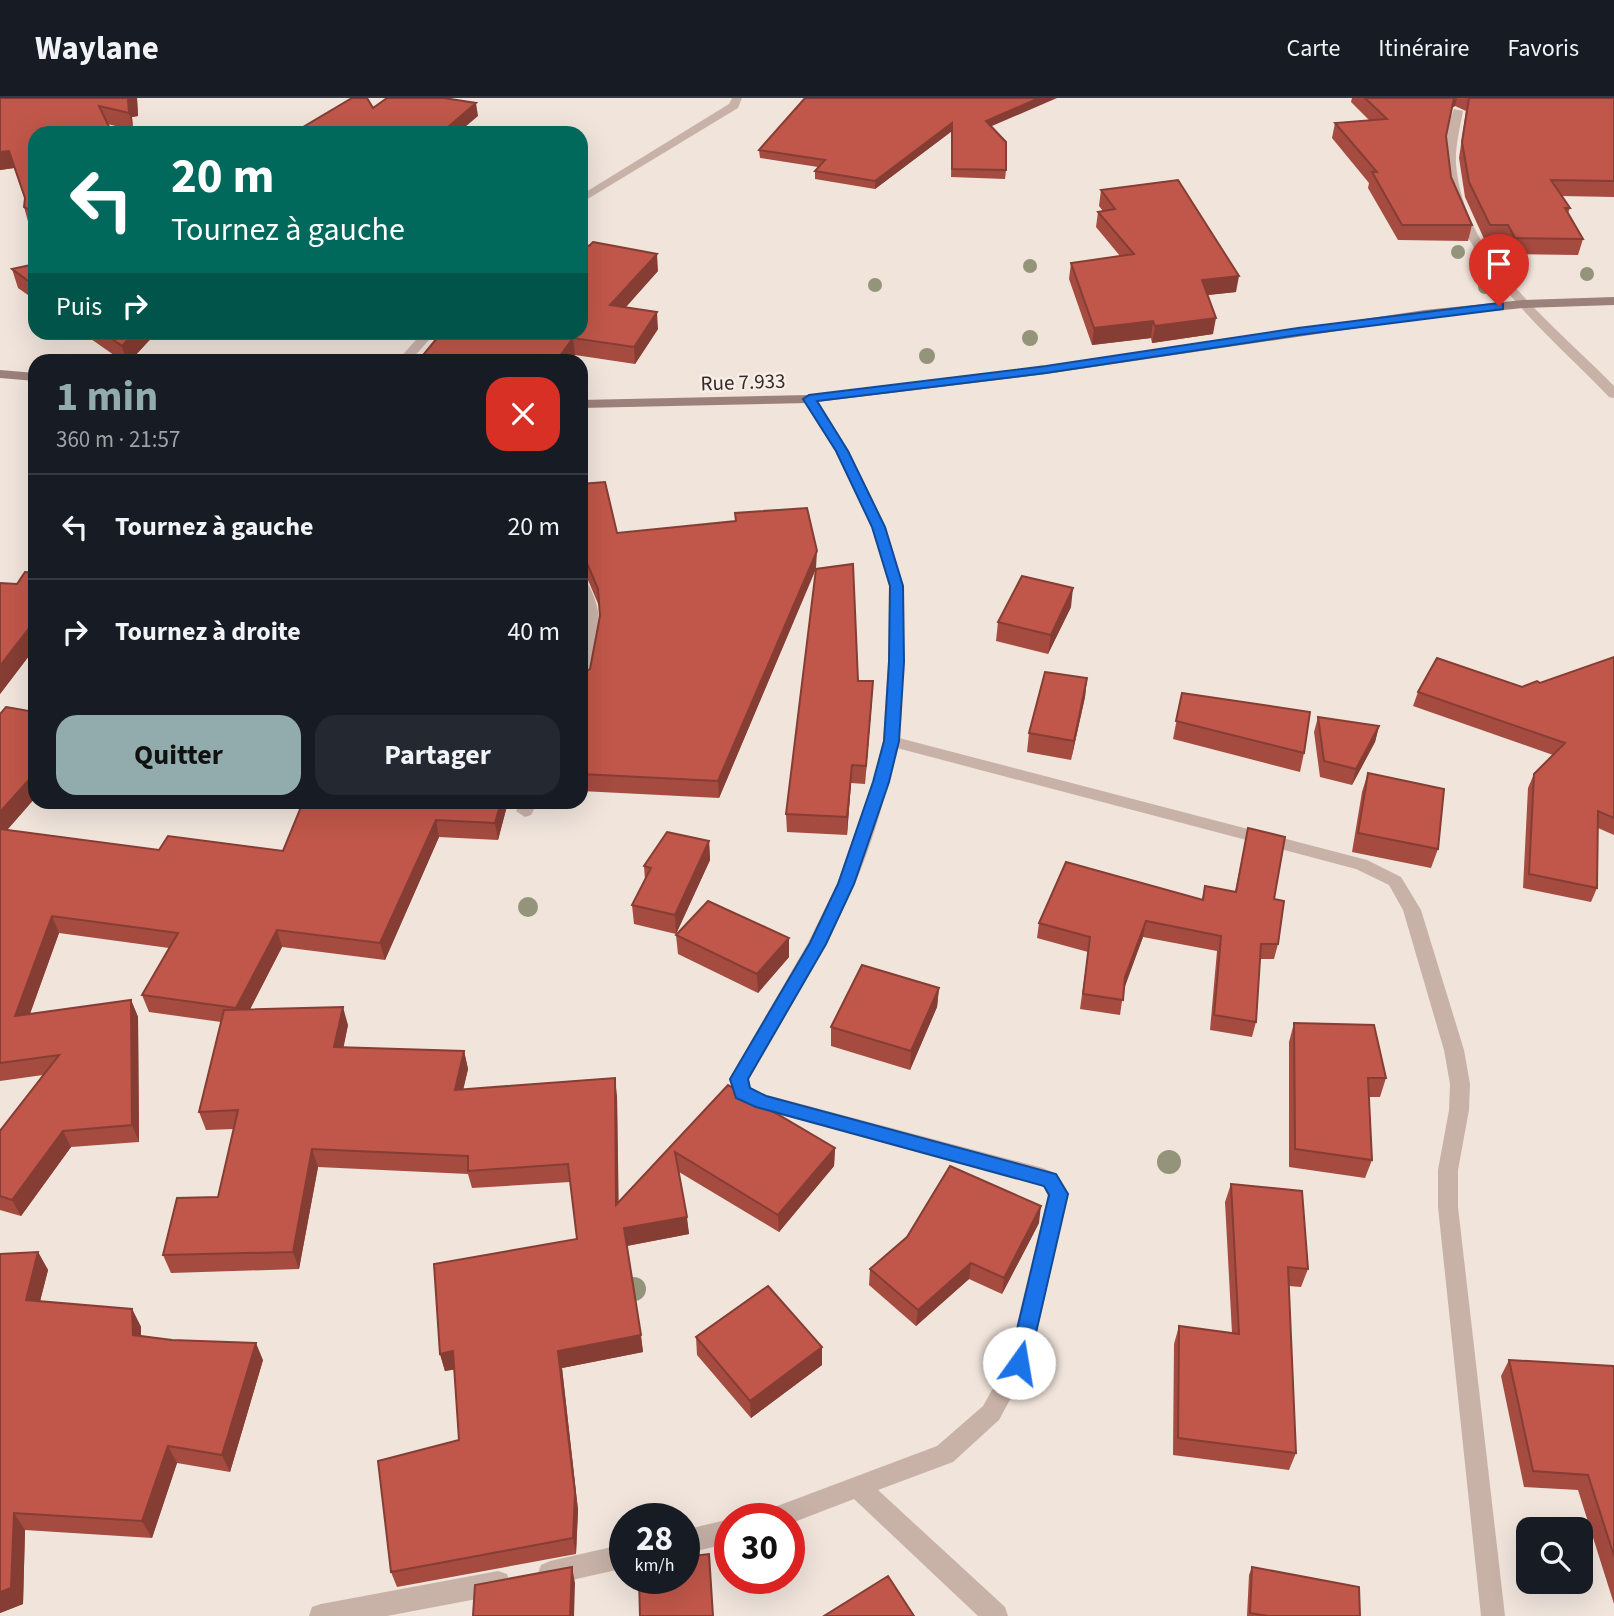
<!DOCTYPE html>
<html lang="fr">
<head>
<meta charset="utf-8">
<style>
	body { margin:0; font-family:"Source Sans 3",sans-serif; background:#242831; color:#f1f3f6; height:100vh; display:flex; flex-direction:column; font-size:26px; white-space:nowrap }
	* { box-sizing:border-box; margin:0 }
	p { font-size:23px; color:#9ea1a6 }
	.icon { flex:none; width:38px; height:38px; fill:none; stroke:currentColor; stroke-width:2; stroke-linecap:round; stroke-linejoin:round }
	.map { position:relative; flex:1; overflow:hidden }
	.side { position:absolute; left:28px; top:256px; width:560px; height:455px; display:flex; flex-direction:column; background:#171b24; border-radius:21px; box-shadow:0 7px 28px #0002 }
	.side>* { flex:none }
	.guide { position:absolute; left:28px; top:28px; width:560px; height:214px; border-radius:21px; box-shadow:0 7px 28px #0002; background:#00695c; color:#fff; overflow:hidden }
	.tools { position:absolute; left:1516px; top:1419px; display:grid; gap:14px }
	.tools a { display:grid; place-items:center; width:77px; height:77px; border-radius:14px; background:#171b24; box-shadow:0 7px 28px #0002; font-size:35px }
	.speed { position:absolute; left:609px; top:1405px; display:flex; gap:14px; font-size:35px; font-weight:700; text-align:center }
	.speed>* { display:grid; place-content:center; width:91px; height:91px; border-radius:50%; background:#171b24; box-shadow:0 7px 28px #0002; line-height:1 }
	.speed small { font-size:18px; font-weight:400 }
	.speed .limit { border:10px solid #d22; background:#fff; color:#111 }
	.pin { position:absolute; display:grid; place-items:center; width:60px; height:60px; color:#fff; margin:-72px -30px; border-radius:50% 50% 50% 0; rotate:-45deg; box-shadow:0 0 7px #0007 }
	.pin .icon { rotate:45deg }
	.me { position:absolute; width:77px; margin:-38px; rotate:13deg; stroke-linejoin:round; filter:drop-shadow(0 0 5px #0008) }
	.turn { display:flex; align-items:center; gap:24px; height:147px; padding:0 28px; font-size:32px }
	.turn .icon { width:91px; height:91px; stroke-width:2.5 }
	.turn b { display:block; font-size:49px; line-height:60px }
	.then { display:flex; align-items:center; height:66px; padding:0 28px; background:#0003; gap:14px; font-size:26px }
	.round { display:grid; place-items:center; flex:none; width:74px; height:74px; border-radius:21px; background:#242831 }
	.head { display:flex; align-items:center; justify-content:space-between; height:119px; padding:0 28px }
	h1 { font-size:42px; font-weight:700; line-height:52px; color:#92abac }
	.action { display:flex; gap:14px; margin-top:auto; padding:14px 28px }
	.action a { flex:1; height:80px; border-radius:21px; background:#92abac; color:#111; font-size:28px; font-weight:700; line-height:80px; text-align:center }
	.action a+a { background:#242831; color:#f1f3f6 }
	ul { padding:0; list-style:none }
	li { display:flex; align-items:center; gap:21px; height:105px; padding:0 28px; border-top:2px solid #363941 }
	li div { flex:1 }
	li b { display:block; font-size:26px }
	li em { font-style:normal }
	header { display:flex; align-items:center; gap:42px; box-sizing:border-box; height:98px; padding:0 35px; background:#171b24; border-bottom:2px solid #363941 }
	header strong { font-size:33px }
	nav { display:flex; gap:38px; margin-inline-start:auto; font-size:24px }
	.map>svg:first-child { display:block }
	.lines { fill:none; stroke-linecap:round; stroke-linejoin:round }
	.street { fill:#c8b2a8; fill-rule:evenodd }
	.secondary { fill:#9b8179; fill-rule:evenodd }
	.tree { fill:#94947b }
	.wall { fill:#a54b40 }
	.shaded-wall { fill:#863d34 }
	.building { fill:#c0574a; stroke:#863d34; stroke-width:2 }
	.route { fill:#1a73e8; stroke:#114b97; stroke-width:2 }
	.labels { text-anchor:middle; stroke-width:5; stroke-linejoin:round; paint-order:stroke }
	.far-street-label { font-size:21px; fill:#352a28; stroke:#f8eee7 }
</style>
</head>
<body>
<header>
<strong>Waylane</strong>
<nav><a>Carte</a><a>Itinéraire</a><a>Favoris</a></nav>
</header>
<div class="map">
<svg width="1614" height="1518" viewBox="0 0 1614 1518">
	<rect width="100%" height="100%" fill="#f0e4db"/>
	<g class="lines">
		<path class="street" d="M732 0H742L738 10 581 105V97L729 6Z
			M1454 11 1463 13C1460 30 1455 49 1456 66 1464 161 1553 225 1614 288V300L1609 299C1542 228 1407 124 1454 11Z
			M423 234H436L411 262H398Z
			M809 297 814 298 849 353 886 429 903 488 904 564 899 640 1367 762 1401 779 1421 812 1464 952 1470 986 1469 1012 1458 1072V1109L1505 1518H1481L1438 1109V1072L1449 1012 1450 986 1444 952 1403 812 1389 787 1356 771 897 650C886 696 873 745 854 788 824 855 785 918 749 981L751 990 767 997 1043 1070 1057 1076 1068 1096 1030 1265 999 1322 953 1364 878 1392 1005 1509 1008 1518H978L854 1401 789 1426V1421H760L764 1413 937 1348 983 1308 1008 1263 1048 1097 1043 1088 1032 1084 762 1012C741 1005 735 1002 729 981L808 845 837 786 873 684 883 643 888 564 889 488 872 429 835 353 802 301Z
			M581 482 586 483C607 516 600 552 589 587L581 592 585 523Z
			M522 704H538L531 717 525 719 516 713Z
			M730 1421V1445L684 1456V1432Z
			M625 1446V1470L550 1487 541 1483 538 1475 541 1467 550 1463Z
			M498 1473 507 1476 510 1485 507 1494 498 1497 387 1518H309L312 1509 321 1506Z"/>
		<path class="secondary" d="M1614 199V207L1523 210 1425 220 1046 276 809 305 581 310V302L809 297 1046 268 1425 212 1523 202Z
			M0 272 35 275V283L0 280Z"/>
	</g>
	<g class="tree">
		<circle cx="1458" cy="154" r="7"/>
		<circle cx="1030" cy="168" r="7"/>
		<circle cx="1587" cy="176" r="7"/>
		<circle cx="875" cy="187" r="7"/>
		<circle cx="1485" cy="189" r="7"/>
		<circle cx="1030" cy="240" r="8"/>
		<circle cx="927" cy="258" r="8"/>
		<circle cx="528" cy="809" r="10"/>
		<circle cx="1169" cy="1064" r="12"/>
		<circle cx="634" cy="1191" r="12"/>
	</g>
	<path class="wall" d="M0 0H137L138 18 132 19 133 32 107 26 35 35V130L29 127 24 109 25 101 14 70 0 72Z
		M1352 0H1614V99L1562 98 1570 110 1568 115 1583 141 1578 157 1511 156 1504 143H1485L1465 99 1459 60 1466 13 1455 8 1452 10 1446 38 1451 79 1472 127 1468 143 1398 142 1368 90 1369 85 1332 40 1335 25 1369 22 1351 4Z
		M991 29 1006 72 1005 81 951 79 952 33 875 91 815 81V73L818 69 760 60 759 52Z
		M1101 92 1236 194 1207 197 1213 236 1152 245 1151 240 1092 247 1069 181 1071 165 1120 158 1096 129 1098 114 1103 113 1099 108Z
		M35 166V202L18 190 12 171Z
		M658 173 625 209 658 231 635 266 575 257 442 234Z
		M81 234H157L131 262H121Z
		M581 386 617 435 735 423V415L816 471 858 583 872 601 865 686 851 685 847 737 787 734 786 716 816 471 719 700 581 693V576L590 571 600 518 599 508 588 482 581 480Z
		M35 475V550L0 596V485L17 486Z
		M1071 509 1048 556 996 543 998 524Z
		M1614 559V737L1598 730 1597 790 1591 804 1523 790 1528 690 1534 676 1553 657 1413 608 1418 594 1522 589 1540 585Z
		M1087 580 1085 599 1071 662 1027 654 1029 635Z
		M1182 595 1304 655 1300 674 1173 641Z
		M35 614V700L7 732 159 752 283 753 508 704 498 742 439 739 385 862 282 849 250 911 348 927 343 949 464 953 468 971 463 991 617 998 618 1104 728 987 835 1050 834 1068 779 1134 679 1074 689 1136 627 1148 643 1254 562 1270 578 1412 576 1456 397 1489 391 1474 459 1342 454 1271 445 1273 440 1256 577 1141 570 1084 472 1090 468 1076 318 1069 299 1171 171 1175 163 1157 218 1099 234 1031 206 1032 199 1014 221 924 149 914 142 897 169 850 59 835 30 916 131 902 138 919 139 1044 71 1049 21 1118 0 1112V1033L43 977 0 983V616Z
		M1318 619 1379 628 1375 644 1352 687 1320 679 1314 634Z
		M1368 675 1438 751 1431 770 1352 754 1362 694Z
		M1248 730 1274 801 1278 846 1274 861H1260L1256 924 1252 939 1210 932 1217 853 1143 839 1124 889 1120 917 1080 911 1088 854 1037 840 1039 825 1202 801 1205 788 1235 794Z
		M709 743 710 762 676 836 634 826 632 807 645 782 644 768Z
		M676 837 789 840V859L758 895 678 856Z
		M939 890 937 909 910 972 831 948V929Z
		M1294 925 1386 980 1380 999H1369L1372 1062 1365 1080 1289 1069V944Z
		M1231 1086 1308 1171 1301 1189 1289 1188 1296 1355 1289 1372 1173 1357 1174 1246 1179 1228 1232 1235 1225 1104Z
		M1039 1125 1002 1196 969 1181 916 1228 869 1187 870 1171Z
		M38 1154 48 1172 40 1203 132 1211 141 1229V1238L263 1262 230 1374 177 1365 152 1440 25 1432 23 1506 0 1515V1156Z
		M696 1239 822 1249V1267L751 1320 697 1257Z
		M1509 1262 1614 1271V1506L1578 1392 1524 1389 1501 1278Z
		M1252 1469 1360 1518H1247L1249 1477Z"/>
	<path class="shaded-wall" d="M133 0H137L138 18 132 19 133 32 129 15 128 2Z
		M1039 0H1057L985 31 986 23Z
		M1454 0H1457L1455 8 1451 10Z
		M476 5 478 18 458 35H441Z
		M952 25V33L875 91V83Z
		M9 53 14 70 0 72V54Z
		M657 156 658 173 612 225 610 207Z
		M1239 178 1236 194 1199 198 1202 182Z
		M657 214 658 231 635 266 634 249Z
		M1216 220 1213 236 1152 245 1155 228Z
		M1153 223 1151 240 1092 247 1094 230Z
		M135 234H157L131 262H126L122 248Z
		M573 240 575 257 571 262H557Z
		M817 453 816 470 719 700 718 683Z
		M1073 490 1071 509 1048 556 1051 537Z
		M581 509 582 523 581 547Z
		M30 529 35 541V550L0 596V568Z
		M1087 580 1085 599 1071 662 1074 643Z
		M873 583 872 601 865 686 866 668Z
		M1379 628 1375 644 1352 687 1356 671Z
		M852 667 851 685 847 737V719Z
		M35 675V700L0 740V714Z
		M501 704H508L498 742 495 725Z
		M436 722 439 739 385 862 380 845Z
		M709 743 710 762 676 836 675 817Z
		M52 818 59 835 23 935 15 918Z
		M1146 823 1143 839 1123 894 1125 879Z
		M277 832 282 849 242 927 236 910Z
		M789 840V859L758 895 757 876Z
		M939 890 937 909 910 972 911 953Z
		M131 902 138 919 139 1044 132 1027Z
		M343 909 348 927 340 967 334 949Z
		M464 953 468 971 459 1010 455 992Z
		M615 980 617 998 619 1124 616 1107Z
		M63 1033 71 1049 21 1118 12 1102Z
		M835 1050 834 1068 779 1134 778 1117Z
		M312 1051 318 1069 299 1171 293 1154Z
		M1041 1108 1039 1125 1002 1196 1004 1180Z
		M687 1119 689 1136 626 1148 624 1130Z
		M38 1154 48 1172 36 1219 26 1202Z
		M971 1165 969 1181 916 1228 918 1212Z
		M132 1211 141 1229V1255L133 1237Z
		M641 1237 643 1254 562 1270 578 1412 576 1456 573 1440 558 1253Z
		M256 1245 263 1262 230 1374 222 1357Z
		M822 1249V1267L751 1320 750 1303Z
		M453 1253 458 1271 445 1273 440 1256Z
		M168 1348 177 1365 152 1440 142 1423Z
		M14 1415 25 1432 23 1506 0 1515V1494Z
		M572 1469 575 1485 574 1518H570Z"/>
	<path class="building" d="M0 0H133L134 1 128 2 129 15 99 8 112 35H35V115L24 109 25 100 9 53 0 54Z
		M352 0H367L373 10 387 0H444L476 5 441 35H293Z
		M805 0H1039L986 23 1006 44V72L952 71V25L875 83 815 73 825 62 759 52Z
		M1365 0H1454L1446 38 1451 79 1472 127H1402L1372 74H1377L1335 25 1387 21Z
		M1469 0H1614V83L1551 82 1570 110H1565L1583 141 1515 140 1508 127H1490L1469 84 1462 44Z
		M1178 82 1239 178 1202 182 1216 220 1155 228 1153 223 1094 230 1071 165 1134 156 1098 114 1115 111 1101 92Z
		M593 144 657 156 610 207 657 214 634 249 573 240 557 262H419L442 234H581V146L589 148Z
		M35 166V188L12 171Z
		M102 234H135L122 248Z
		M605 384 617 435 736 423 735 415 807 410 817 453 718 683 581 676V576L590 571 600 518 598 491 587 465 581 463V386Z
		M853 466 858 583H873L866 668 852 667 847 719 786 716 816 471Z
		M25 474 35 475V529H30L0 568V485L17 486Z
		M1022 478 1073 490 1051 537 998 524Z
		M1614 559V720L1598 713 1597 790 1529 776 1534 676 1565 645 1418 594 1437 560 1522 589 1537 583 1540 585Z
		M1045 574 1087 580 1074 643 1029 635Z
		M1182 595 1310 614 1304 655 1176 623Z
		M6 609 35 614V675L0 714V616Z
		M1318 619 1379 628 1356 671 1324 663Z
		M1368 675 1444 691 1438 751 1358 735Z
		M303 704H501L495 725 436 722 380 845 277 832 236 910 142 897 178 835 52 818 15 918 131 902 132 1027 63 1033 12 1102 0 1098V1033L59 957 0 965V731L159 752 168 738 283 753Z
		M1248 730 1285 739 1274 801 1284 803 1278 846H1261L1256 924 1214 917 1221 838 1146 823 1125 879 1123 902 1083 896 1090 839 1039 825 1066 764 1203 802 1205 788 1236 794Z
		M667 734 709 743 675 817 632 807 651 770 644 768Z
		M708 803 789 840 757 876 676 837Z
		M862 867 939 890 911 953 831 929Z
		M343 909 334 949 464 953 455 992 615 980 616 1107 728 987 835 1050 778 1117 675 1054 687 1119 624 1130 641 1237 558 1253 575 1395 573 1440 391 1474 378 1363 459 1342 453 1253 440 1256 434 1166 577 1141 568 1066 468 1073V1058L312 1051 293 1154 163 1157 177 1100 218 1099 238 1012 199 1014 224 912Z
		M1294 925 1374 927 1386 980H1368L1372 1062 1295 1051Z
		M950 1068 1041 1108 1004 1180 971 1165 918 1212 870 1171 907 1139Z
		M1231 1086 1302 1093 1308 1171 1288 1169 1296 1355 1178 1340 1179 1228 1239 1236Z
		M38 1154 26 1202 132 1211 133 1237 172 1242 256 1245 222 1357 168 1348 142 1423 14 1415 11 1490 0 1494V1156Z
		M768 1188 822 1249 750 1303 696 1239Z
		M1509 1262 1613 1268 1614 1271V1458L1588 1377 1533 1373Z
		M709 1456 713 1518H640L639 1480H684V1459Z
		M572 1469 570 1518H473L475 1487Z
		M1252 1469 1359 1489 1360 1518H1268L1250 1515Z
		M888 1478 914 1518H824Z"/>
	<path class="route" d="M1499 205 1503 206V211L1298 237 1046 275 817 303 848 353 885 429 903 488 904 564 899 643 889 684 854 786 826 846 748 981 750 990 766 998 1056 1076 1068 1096 1029 1265 1026 1272 1019 1274 1012 1272 1009 1265 1049 1097 1044 1088 756 1009 736 1000 730 981 810 845 838 786 873 684 884 643 889 564 890 488 872 429 836 353 803 301 809 297 1046 268 1298 230Z"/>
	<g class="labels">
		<g class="far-street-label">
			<text transform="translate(743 284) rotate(-2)" y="7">Rue 7.933</text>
		</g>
	</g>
</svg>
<div class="tools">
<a><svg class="icon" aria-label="search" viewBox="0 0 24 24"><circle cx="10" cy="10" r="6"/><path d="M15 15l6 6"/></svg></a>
</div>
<div class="speed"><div>28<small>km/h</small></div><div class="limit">30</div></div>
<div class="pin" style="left:1499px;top:208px;background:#d93025"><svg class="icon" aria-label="arrive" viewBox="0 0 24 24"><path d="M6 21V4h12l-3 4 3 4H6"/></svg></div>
<svg class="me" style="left:1019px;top:1265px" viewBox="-20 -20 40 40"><circle r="19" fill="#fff"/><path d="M0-13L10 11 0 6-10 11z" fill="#1a73e8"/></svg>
<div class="guide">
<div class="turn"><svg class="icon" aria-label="left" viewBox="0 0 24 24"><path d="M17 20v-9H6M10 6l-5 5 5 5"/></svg><div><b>20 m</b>Tournez à gauche</div></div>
<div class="then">Puis<svg class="icon" aria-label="right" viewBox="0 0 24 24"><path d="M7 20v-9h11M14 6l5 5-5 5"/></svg></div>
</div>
<section class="side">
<div class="head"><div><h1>1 min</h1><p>360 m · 21:57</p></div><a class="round" style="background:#d93025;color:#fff"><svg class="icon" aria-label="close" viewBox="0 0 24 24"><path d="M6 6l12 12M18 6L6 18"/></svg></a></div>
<ul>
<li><svg class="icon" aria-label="left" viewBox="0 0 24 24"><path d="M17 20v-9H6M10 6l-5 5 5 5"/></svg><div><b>Tournez à gauche</b></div><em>20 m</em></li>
<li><svg class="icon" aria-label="right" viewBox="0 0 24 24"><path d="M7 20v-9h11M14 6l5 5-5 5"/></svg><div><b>Tournez à droite</b></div><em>40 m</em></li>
</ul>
<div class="action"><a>Quitter</a><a>Partager</a></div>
</section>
</div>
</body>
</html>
